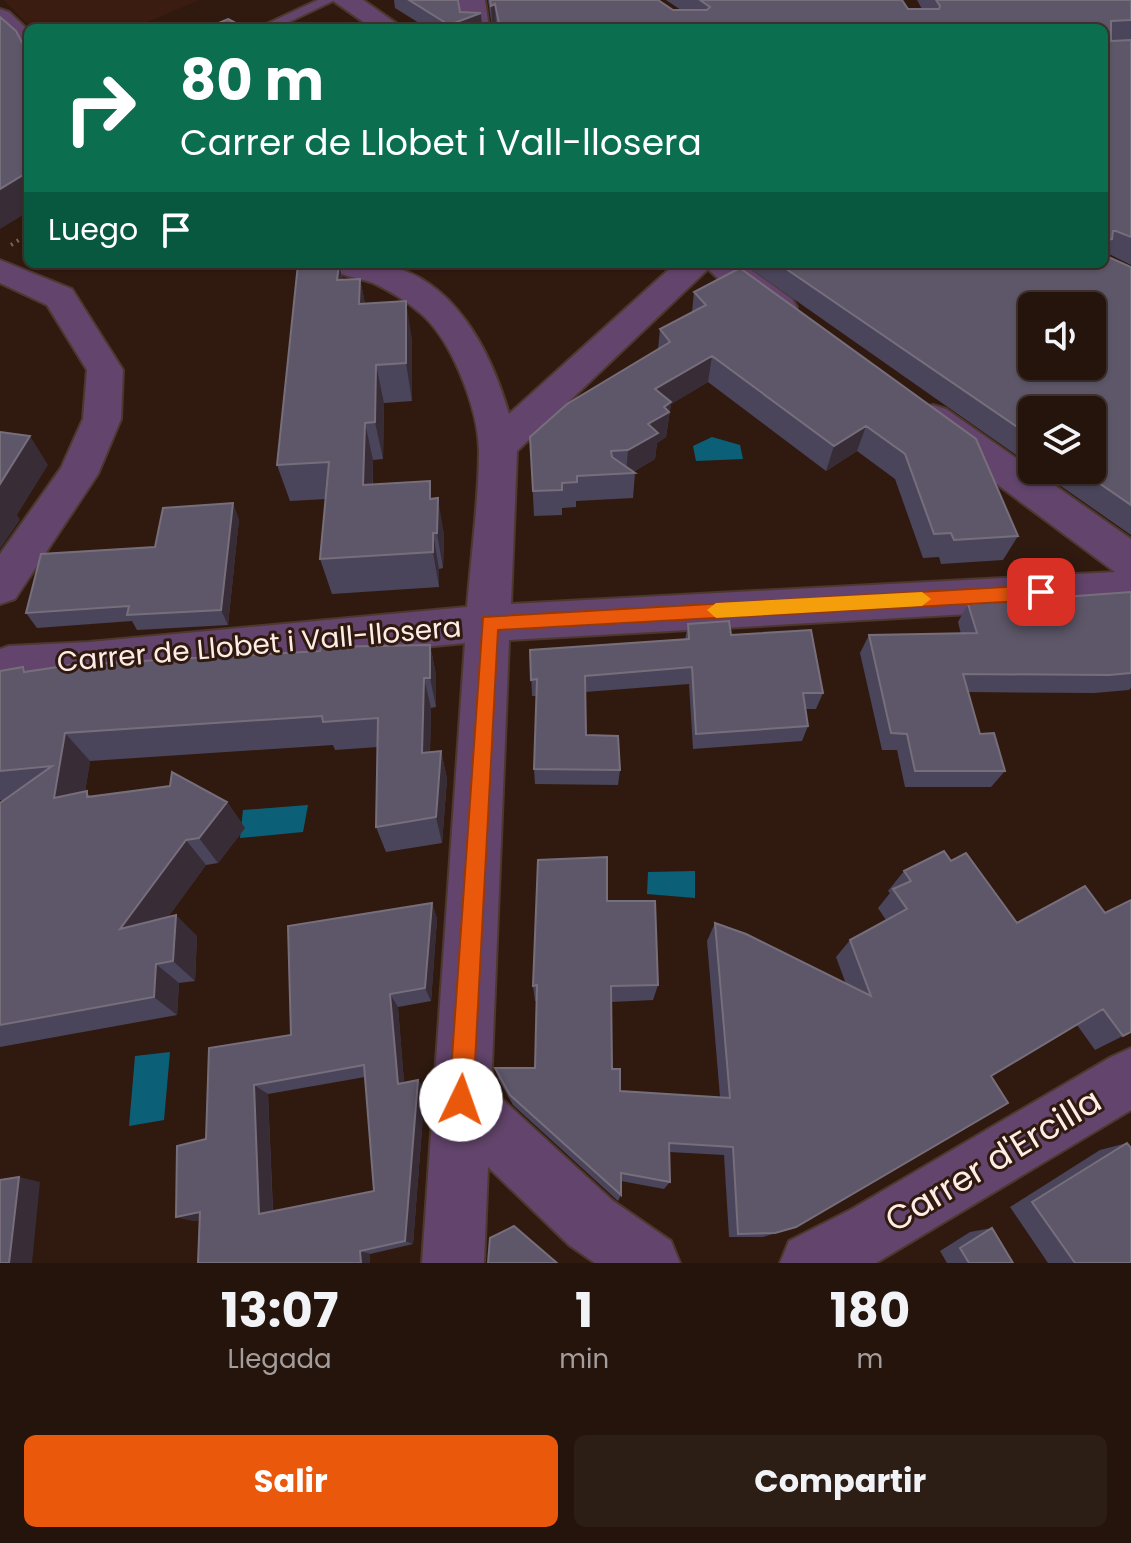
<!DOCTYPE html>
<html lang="es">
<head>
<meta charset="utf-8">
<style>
	body { margin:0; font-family:Poppins,sans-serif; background:#2c1d15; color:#f1f3f6; height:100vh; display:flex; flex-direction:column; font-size:30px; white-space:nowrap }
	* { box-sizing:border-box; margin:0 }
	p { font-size:26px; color:#a39e9d }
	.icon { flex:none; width:44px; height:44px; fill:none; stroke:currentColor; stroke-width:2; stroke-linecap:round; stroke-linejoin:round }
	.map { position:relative; height:1263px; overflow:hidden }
	.panel { display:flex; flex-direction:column; background:#24140c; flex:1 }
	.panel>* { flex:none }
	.top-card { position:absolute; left:24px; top:24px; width:1084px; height:244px; border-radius:12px; box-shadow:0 2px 6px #0004,0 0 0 2px #41332d; background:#0b6e4f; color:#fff; overflow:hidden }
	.tools { position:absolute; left:1018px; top:292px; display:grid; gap:16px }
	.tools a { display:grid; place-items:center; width:88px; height:88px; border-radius:12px; background:#24140c; box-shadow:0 2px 6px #0004,0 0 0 2px #41332d; font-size:40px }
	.pin { position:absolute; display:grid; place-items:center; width:68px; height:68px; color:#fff; margin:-34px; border-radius:16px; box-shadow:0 4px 12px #0006 }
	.me { position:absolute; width:88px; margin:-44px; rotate:3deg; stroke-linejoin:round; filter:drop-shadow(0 0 6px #0008) }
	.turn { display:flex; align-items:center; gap:28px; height:168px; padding:0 24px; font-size:36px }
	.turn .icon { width:104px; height:104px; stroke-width:2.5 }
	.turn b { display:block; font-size:56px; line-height:68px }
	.then { display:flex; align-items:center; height:76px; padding:0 24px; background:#0003; gap:16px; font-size:30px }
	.eta { display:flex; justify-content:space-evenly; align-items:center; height:136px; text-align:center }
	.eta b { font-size:48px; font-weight:700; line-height:56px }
	.cta { display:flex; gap:16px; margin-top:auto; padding:16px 24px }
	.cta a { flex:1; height:92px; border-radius:12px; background:#ea580c; color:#fff; font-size:32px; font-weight:700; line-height:92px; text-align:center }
	.cta a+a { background:#2c1d15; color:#f1f3f6 }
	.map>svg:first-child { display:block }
	.built { fill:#3a1d10 }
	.water { fill:#0b6078 }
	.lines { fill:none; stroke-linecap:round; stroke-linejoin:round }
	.service-casing { stroke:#4d382e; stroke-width:4 }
	.minor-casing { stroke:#4d382e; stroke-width:4 }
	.path { stroke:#78645b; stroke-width:4; stroke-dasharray:2 5; stroke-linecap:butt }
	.service { fill:#63446c; fill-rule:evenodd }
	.minor { fill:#63446c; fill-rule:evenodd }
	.wall { fill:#4a455a; fill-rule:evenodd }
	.shaded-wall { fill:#382c36 }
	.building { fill:#5e5769; stroke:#776e7c; stroke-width:2; fill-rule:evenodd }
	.route { fill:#ea580c; stroke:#983908; stroke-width:2 }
	.slow { fill:#f59e0b }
	.labels { text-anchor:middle; stroke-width:6; stroke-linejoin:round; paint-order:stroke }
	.street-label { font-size:28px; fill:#fdede6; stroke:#301a10 }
	.near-street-label { font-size:34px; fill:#fdede6; stroke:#301a10 }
</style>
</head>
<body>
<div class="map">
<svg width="1131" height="1263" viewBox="0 0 1131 1263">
	<rect width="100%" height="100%" fill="#301a10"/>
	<path class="built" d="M4 0H199L133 28H32Z"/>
	<path class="water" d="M712 437 740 445 743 459 696 461 693 446Z
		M308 805 303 832 240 838 243 810Z
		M695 871V898L647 894 648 872Z
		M170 1052 164 1120 129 1126 135 1056Z"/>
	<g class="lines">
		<g class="service-casing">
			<path id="service" d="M318 0H335L276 28H258Z"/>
		</g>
		<g class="minor-casing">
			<path id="minor" d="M332 0H363L403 28H372Z
				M459 0H485L489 28H463Z
				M0 9 9 12 28 30V53L19 51 0 32Z
				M0 260 72 289 123 370 121 419 98 474 15 599 0 604V554L61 468 83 419 87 370 47 305 0 283Z
				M329 264C347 264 368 261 385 265 455 279 491 352 509 414L675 264H743L792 299 797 307 792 315C764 322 728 288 708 269L517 451 511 604 1115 572 920 427 914 418 920 409 933 405 946 409 1131 539V605L509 640 491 1089 613 1201 671 1241 680 1263H595L569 1245 488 1167 484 1263H422L465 643 89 680 9 684 0 681V649L9 646 89 642 467 607C471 555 479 501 479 449 478 408 451 337 419 312 405 300 390 291 373 283 358 277 338 277 329 264Z
				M1131 1048V1110L876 1263H780L789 1241 852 1209 1111 1057Z"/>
		</g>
		<path class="path" d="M11 245 28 234"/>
		<use href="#service" class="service"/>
		<use href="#minor" class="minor"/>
	</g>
	<path class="wall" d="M394 0H458L460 12 482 28H427L395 8Z
		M488 0H658L673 10H681L666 0H902L908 9H922L917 0H1131V265L1105 252 1104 255 1131 267V535L1038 470H1092L1032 410V466L744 264H1104V28H497L496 25 492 27Z
		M339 264 343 280 360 279 365 304 412 340V401L384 403 383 459 373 460V484L433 499 444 534 443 568 439 569V587L332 594 320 559 326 499 290 501 277 465Z
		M694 292 1018 536 1003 560 941 564 939 557 923 558 895 479 857 451 826 471 708 382 671 404 666 437 657 443 655 459 633 472 635 473 633 498 576 501V507L562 508V515L534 516 530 437 658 349 660 329 692 312Z
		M239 519 228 625 137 630 132 621 37 628 26 613 155 547Z
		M1131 592V688L1129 690 1094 693 968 692 980 734 1005 771 991 787H905L897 750H882L860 653 869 635 961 634 958 622 968 604Z
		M688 624 731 635 823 693 816 709H805L808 726 802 741 693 749 689 684 585 692 586 735 620 770 618 785 535 784 534 769 537 696H532L530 650 685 640Z
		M430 645 436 675V707L431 708 430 752 441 751 447 779 442 843 386 852 376 827 378 747 335 750 333 745 90 761 85 792 92 797 227 802 245 828 218 863 206 865 168 917 197 936 195 981 179 983 177 1015 0 1047V803L3 801 0 800V671L23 667 27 671Z
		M951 861 1017 923 1085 886 1123 1036 1095 1050 1077 1025 991 1076 796 1227 763 1237H729L724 1155 669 1152 670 1182 664 1189 621 1181V1195L618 1201 513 1105 499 1080 495 1068H535L536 1001H535L533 986 607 901 658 985 653 1000 611 1002 612 1069 620 1091 720 1097 707 941 715 923 846 984 836 957 850 940 886 920 878 908 890 893 888 891 904 871Z
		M432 903 437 919 431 1001 398 1007 404 1083 418 1080 425 1090 413 1244 370 1254 199 1220 194 1221 176 1217 206 1139 291 1035ZM365 1077 374 1191 273 1211 268 1094Z
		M1127 1143 1131 1263H1048L1010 1207 1100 1150Z
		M992 1228 1013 1263H947L940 1251 970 1232Z"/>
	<path class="shaded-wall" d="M495 4 496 25 492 27 491 6Z
		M481 13 482 28H449V25Z
		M28 172V212L0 229V189Z
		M339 264 347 301 337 280Z
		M360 279 368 318 359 304Z
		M406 301 412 340V401L406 363Z
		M712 356 708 382 671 404 666 437 657 443 655 459 631 473H626L628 450 648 424 655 389Z
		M376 365 384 403 383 459 375 422Z
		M365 423 373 460 372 521 363 485Z
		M866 426 857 451 826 471 834 446Z
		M30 436 48 465 17 515 20 520 0 549V484Z
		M438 498 444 534 443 568 437 533Z
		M233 503 239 519 228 625 221 610Z
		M433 533 439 569V587L433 552Z
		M430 645 436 675V707L430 678Z
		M424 678 431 708 429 780 422 753Z
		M65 733 90 761 80 824 54 798Z
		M441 751 447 779 442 843 436 817Z
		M227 802 245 828 218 863 199 838Z
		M186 840 206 865 145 949 120 929Z
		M432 903 437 919 431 1001 425 988Z
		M176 915 197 936 195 981 173 961Z
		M156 964 179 983 177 1015 154 997Z
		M390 994 398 1007 405 1094 398 1084Z
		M418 1080 425 1090 413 1244 405 1241Z
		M254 1085 268 1094 273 1218 259 1214Z
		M19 1177 40 1182 32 1263H9Z
		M200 1212 217 1216 194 1221 176 1217Z
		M360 1251 370 1254V1263H361Z"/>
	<path class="building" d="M409 0H458L460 12 481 13 449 25Z
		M490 0H658L673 10H707L710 7 700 0H902L908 9H939L940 6 936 0H1131V20L1111 21V41L1131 40V237L1116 231H1113L1112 239 1104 240V28H500L495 4 491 6Z
		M0 17 16 31 28 54V172L0 189Z
		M228 19 245 28H207Z
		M1104 255 1131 267V505L1080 470H1092V410H1032V437L779 264H1104ZM1032 306H1092V366H1032Z
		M298 264H339L337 280 360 279 359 304 406 301V363L376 365 375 422 365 423 363 485 430 481V499L438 498 437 533H433V552L320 559 329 462 277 465Z
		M740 268 976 439 1018 536 954 540 951 533 934 534 905 454 866 426 834 446 712 356 655 389 671 402 664 407 669 412 648 424 658 433 628 450 611 451 612 457 635 473 577 476V482L562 483V490L533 491 530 437 567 404 670 342 660 329 706 305 694 292Z
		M0 432 30 436 0 484Z
		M233 503 221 610 127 615 129 606 26 613 41 554 155 547 163 508Z
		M1131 592V673L1109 675 963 674 980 734 994 733 1005 771H915L907 734 891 733 869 635 977 633 968 604Z
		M729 621 731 635 811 630 823 693H803L808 726 696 734 692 667 585 676 586 735 618 736 620 770 534 769 537 679 531 680 530 650 689 639 688 624Z
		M430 645V678H424L422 753 441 751 436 817 376 827 378 718 323 722 322 716 65 733 54 798 87 791V797L170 786 172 772 227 802 199 838 186 840 120 929 176 915 173 961 156 964 154 997 0 1025V803L52 766 0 771V671L23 667 24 672 71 665 320 651 321 647Z
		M944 851 951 861 966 853 1017 923 1085 886 1105 913 1131 900V1032L1123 1036 1103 1009 991 1076 1008 1103 796 1227 775 1233 738 1234 733 1147 669 1143 670 1182 621 1173V1195L510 1095 495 1068H535L537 985 533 986 538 860 607 857V901H655L658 985 611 986 612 1069H620V1091L730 1098 715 923 746 934 871 996 850 940 907 909 893 889 911 881 904 871Z
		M432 903 425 988 390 994 398 1084 418 1080 405 1241 360 1251 361 1263H198L200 1212 176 1217 177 1146 206 1139 209 1048 291 1035 288 926ZM364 1065 374 1191 259 1214 254 1085Z
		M1127 1143 1131 1148V1263H1075L1032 1202Z
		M19 1177 9 1263H0V1180Z
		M514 1226 557 1263H488L490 1238Z
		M992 1228 1013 1263H969L960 1248Z"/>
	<path class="route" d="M1041 585 1050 592 1041 600 498 630 473 1100 470 1109 461 1112 453 1109 449 1100 483 617Z"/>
	<path class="slow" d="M922 592 931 599 922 606 716 618 707 610 716 603Z"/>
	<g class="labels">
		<g class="street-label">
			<text transform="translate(259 644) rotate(-5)" y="10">Carrer de Llobet i Vall-llosera</text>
		</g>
		<g class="near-street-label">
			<text transform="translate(993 1160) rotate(-31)" y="12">Carrer d'Ercilla</text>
		</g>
	</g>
</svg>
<div class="tools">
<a><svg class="icon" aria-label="sound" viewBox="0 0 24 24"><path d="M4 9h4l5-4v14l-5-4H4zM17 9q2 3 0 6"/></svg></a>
<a><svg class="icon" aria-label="layers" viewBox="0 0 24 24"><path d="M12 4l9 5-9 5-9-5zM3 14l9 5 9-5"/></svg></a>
</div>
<div class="pin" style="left:1041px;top:592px;background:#d93025"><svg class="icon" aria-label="arrive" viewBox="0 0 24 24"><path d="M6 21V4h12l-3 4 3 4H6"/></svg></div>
<svg class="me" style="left:461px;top:1100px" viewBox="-20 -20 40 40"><circle r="19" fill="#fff"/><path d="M0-13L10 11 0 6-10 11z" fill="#ea580c"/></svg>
<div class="top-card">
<div class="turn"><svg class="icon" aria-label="right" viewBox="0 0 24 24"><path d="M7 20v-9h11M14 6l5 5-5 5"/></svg><div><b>80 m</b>Carrer de Llobet i Vall-llosera</div></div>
<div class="then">Luego<svg class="icon" aria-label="arrive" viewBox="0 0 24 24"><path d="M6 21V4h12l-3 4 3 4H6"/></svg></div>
</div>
</div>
<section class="panel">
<div class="eta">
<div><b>13:07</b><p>Llegada</p></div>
<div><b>1</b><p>min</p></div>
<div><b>180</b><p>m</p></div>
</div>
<div class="cta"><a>Salir</a><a>Compartir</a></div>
</section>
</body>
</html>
